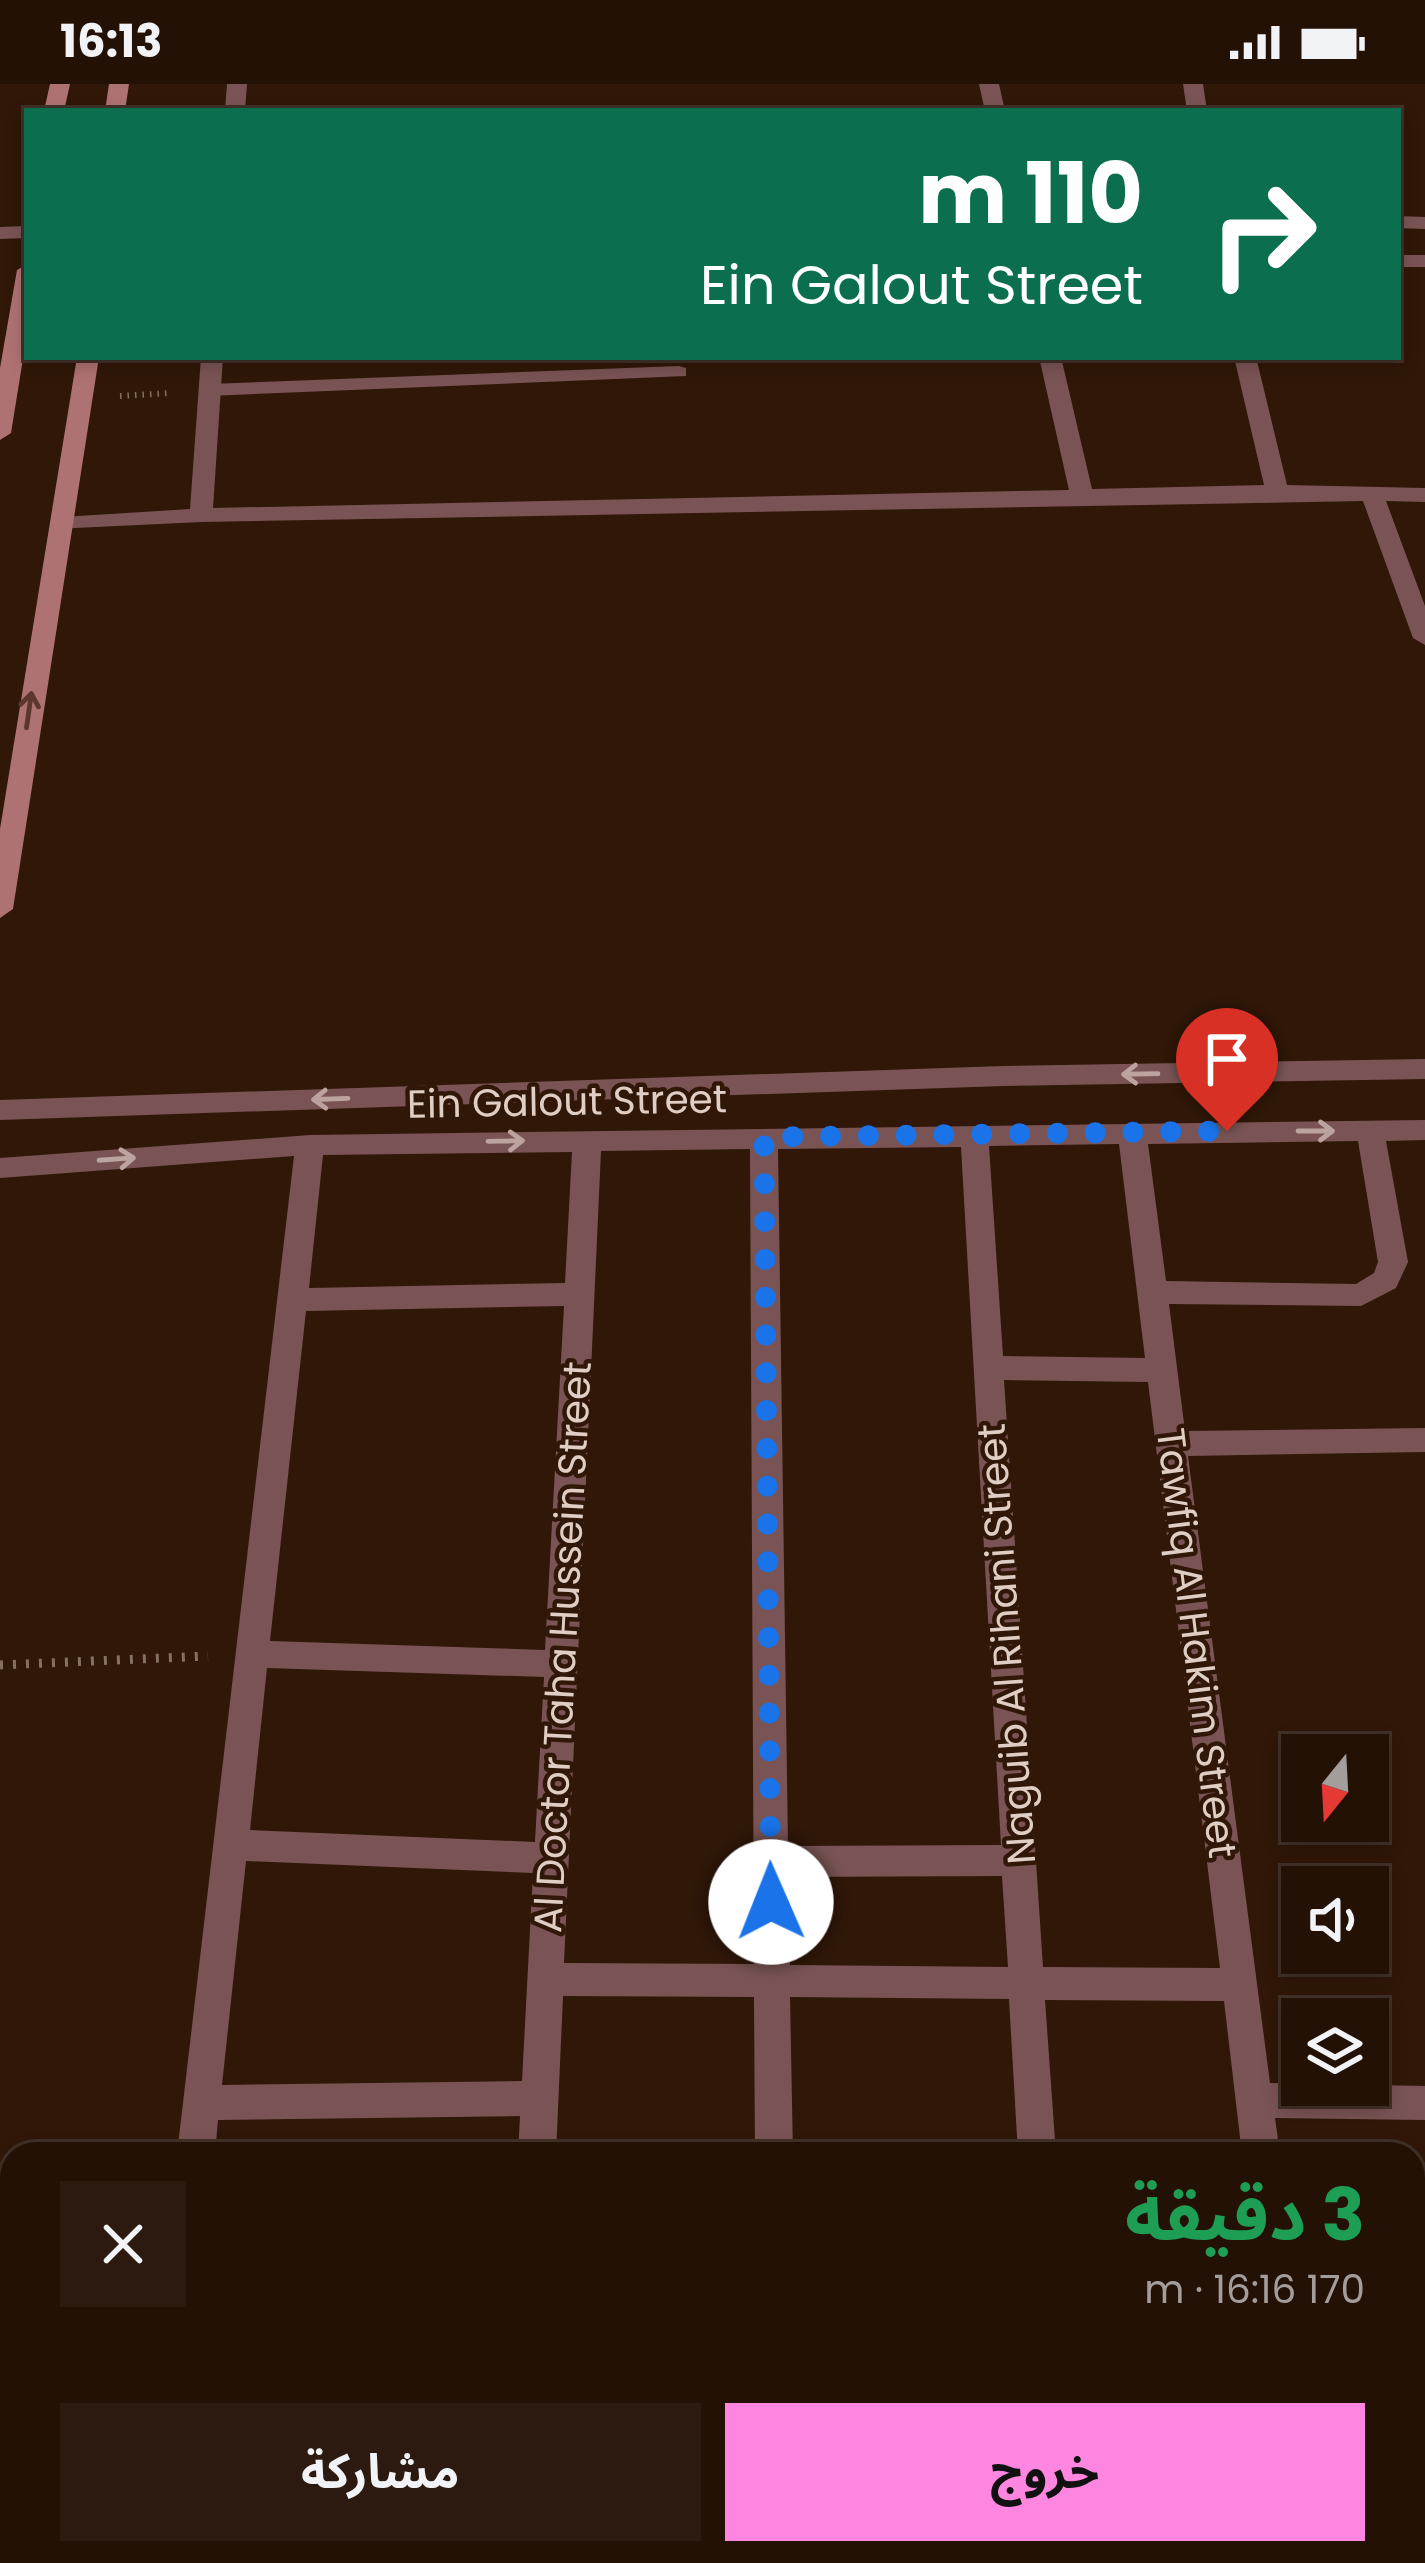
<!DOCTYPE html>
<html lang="ar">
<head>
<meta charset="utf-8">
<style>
	body { margin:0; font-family:Poppins,"Noto Sans Arabic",sans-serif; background:#2c1a10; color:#f1f3f6; direction:rtl; height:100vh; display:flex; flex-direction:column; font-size:45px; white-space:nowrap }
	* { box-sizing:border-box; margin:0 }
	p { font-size:39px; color:#a39d9b }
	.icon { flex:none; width:66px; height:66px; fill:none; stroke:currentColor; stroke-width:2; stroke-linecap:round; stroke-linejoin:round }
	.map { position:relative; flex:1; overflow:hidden; direction:ltr }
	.panel { position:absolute; left:0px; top:2058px; width:1425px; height:423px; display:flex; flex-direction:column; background:#241106; border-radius:36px 36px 0 0; box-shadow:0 6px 18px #0003,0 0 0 3px #413128; direction:rtl }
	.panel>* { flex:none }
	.guide { position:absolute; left:24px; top:24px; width:1377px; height:252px; border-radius:0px; box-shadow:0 6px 18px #0003,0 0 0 3px #413128; direction:rtl; background:#0b6e4f; color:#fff; overflow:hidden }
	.needle { width:78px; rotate:198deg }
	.fabs { position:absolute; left:1281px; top:1650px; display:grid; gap:24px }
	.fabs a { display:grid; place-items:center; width:108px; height:108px; border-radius:0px; background:#241106; box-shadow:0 6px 18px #0003,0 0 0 3px #413128; font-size:60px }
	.pin { position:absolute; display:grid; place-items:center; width:102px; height:102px; color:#fff; margin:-123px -51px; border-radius:50% 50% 50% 0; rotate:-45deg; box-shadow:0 0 12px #0007 }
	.pin .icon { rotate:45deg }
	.me { position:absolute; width:132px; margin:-66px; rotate:359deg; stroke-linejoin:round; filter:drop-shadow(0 0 9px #0008) }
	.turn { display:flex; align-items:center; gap:42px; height:252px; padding:0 60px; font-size:54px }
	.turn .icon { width:156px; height:156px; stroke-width:2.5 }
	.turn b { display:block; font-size:84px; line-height:102px }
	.round { display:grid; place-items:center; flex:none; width:126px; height:126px; border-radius:0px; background:#2c1a10 }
	.head { display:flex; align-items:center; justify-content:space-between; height:204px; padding:0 60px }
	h1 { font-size:72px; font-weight:700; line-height:90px; color:#1e9e55 }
	.primary-button { display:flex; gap:24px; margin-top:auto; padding:24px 60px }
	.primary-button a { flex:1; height:138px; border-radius:0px; background:#fe86e0; color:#111; font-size:48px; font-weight:700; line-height:138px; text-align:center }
	.primary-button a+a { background:#2c1a10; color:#f1f3f6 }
	.status { display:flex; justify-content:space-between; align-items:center; height:84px; padding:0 60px; background:#241106; direction:ltr }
	.status svg { height:33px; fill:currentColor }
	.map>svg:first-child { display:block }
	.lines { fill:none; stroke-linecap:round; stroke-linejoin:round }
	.path-far1 { stroke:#857064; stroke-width:6; stroke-dasharray:1.5 6; stroke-linecap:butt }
	.path { stroke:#857064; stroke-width:9; stroke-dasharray:3 10; stroke-linecap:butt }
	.lane { fill:#7a5454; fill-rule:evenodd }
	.street { fill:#7a5454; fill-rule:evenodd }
	.secondary { fill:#af7272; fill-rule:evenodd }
	.oneway { stroke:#5c372d }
	.oneway2 { stroke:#bca39d }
	.route { stroke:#1a73e8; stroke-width:21; stroke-dasharray:0 37.8 }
	.labels { text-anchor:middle; stroke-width:9; stroke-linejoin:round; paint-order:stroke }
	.street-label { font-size:39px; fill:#e0cec5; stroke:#301708 }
</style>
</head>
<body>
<div class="status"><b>16:13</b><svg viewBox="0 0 49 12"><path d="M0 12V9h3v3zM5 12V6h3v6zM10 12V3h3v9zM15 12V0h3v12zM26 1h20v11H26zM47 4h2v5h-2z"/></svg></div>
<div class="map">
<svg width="1425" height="2479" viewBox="0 0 1425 2479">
	<rect width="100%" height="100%" fill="#301708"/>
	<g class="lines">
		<path class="path-far1" d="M120 312 171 309"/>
		<path class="path" d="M0 1581 208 1572"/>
		<path class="lane" d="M679 282 686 284V292L209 312 199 306 209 300Z"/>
		<path class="street" d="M227 0H247L245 27H225Z
			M979 0H999L1005 27H985Z
			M1183 0H1203L1207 27H1187Z
			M1398 132 1425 133V145L1398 144Z
			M27 142V154L0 155V143Z
			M1398 171H1425V183H1398Z
			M201 273H223L213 424 1069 406 1039 273H1061L1092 405 1264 401 1234 273H1256L1287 401 1425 404V418L1386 417 1425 522V561L1413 554 1363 417 201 438 54 445 51 440 62 433 190 425Z
			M1425 975V995L1003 1002 0 1036V1016L1003 982Z
			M1425 1036V1056L1386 1057 1408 1178 1396 1204 1361 1222 1169 1220 1185 1347 1425 1344V1368L1188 1372 1270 1999 1425 2002V2036L1275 2034 1280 2070H1242L1224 1917 1045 1916 1056 2070H1018L1009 1915 790 1913 793 2070H755L754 1913 563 1912 556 2070H518L520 2032 218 2036 215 2070H177L294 1072 0 1094V1074L310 1051ZM1358 1057 1378 1178 1374 1189 1356 1200 1166 1197 1148 1060ZM1119 1060 1145 1274 1003 1272 989 1062ZM961 1063 1001 1761 788 1762 778 1065ZM750 1065 754 1880 564 1879 601 1067ZM572 1068 565 1199 309 1204 323 1071ZM564 1222 545 1566 270 1557 306 1227ZM1004 1296 1148 1298 1220 1884 1043 1883ZM267 1584 544 1593 535 1758 250 1746ZM246 1777 533 1789 522 1997 222 2001ZM1002 1792 1008 1883 790 1881 789 1793Z
			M131 2469H171L170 2479H130Z
			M498 2469H538L537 2479H497Z
			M757 2469H797L798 2479H758Z
			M1042 2469H1082L1083 2479H1043Z
			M1292 2469H1332L1333 2479H1293Z"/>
		<path class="secondary" d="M50 0H70L64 27H44Z
			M109 0H129L125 27H105Z
			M27 180V250L11 349 0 356V284L17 186Z
			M77 273H99L13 825 0 834V745Z"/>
	</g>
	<defs><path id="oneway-shaft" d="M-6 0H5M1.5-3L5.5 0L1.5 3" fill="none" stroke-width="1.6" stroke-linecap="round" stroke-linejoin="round" transform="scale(3)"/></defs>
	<use class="oneway" href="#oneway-shaft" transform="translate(29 626) rotate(-82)"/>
	<g class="oneway2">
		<use href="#oneway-shaft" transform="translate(1140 990) rotate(179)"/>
		<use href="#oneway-shaft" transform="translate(330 1015) rotate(178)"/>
		<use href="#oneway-shaft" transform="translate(1316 1047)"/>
		<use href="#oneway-shaft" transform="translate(506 1057) rotate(-1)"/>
		<use href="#oneway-shaft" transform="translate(117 1075) rotate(-4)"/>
	</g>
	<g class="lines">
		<path class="route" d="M771 1818 764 1053 1227 1047"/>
	</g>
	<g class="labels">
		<g class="street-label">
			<text transform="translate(567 1017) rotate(-1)" y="14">Ein Galout Street</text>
			<text transform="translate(1197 1559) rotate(83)" y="14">Tawfiq Al Hakim Street</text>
			<text transform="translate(1006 1560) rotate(-94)" y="14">Naguib Al Rihani Street</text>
			<text transform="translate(562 1563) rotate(-87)" y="14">Al Doctor Taha Hussein Street</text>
		</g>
	</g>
</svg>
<div class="fabs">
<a><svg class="needle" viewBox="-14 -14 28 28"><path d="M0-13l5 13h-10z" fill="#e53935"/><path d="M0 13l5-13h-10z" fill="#a39d9b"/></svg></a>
<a><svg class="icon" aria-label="sound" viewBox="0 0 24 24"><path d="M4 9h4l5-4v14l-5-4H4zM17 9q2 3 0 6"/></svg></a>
<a><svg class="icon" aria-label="layers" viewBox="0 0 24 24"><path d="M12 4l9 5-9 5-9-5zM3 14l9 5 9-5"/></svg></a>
</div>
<div class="pin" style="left:1227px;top:1047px;background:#d93025"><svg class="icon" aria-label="arrive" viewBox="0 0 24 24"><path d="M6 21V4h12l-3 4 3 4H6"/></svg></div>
<svg class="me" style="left:771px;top:1818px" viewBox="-20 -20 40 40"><circle r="19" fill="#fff"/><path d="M0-13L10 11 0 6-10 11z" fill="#1a73e8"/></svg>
<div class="guide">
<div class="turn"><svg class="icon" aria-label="right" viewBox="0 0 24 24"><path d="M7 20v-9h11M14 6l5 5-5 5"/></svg><div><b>110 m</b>Ein Galout Street</div></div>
</div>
<section class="panel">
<div class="head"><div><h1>3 دقيقة</h1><p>170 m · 16:16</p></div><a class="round"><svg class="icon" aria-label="close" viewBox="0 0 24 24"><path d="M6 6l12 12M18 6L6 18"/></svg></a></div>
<div class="primary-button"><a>خروج</a><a>مشاركة</a></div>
</section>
</div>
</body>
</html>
